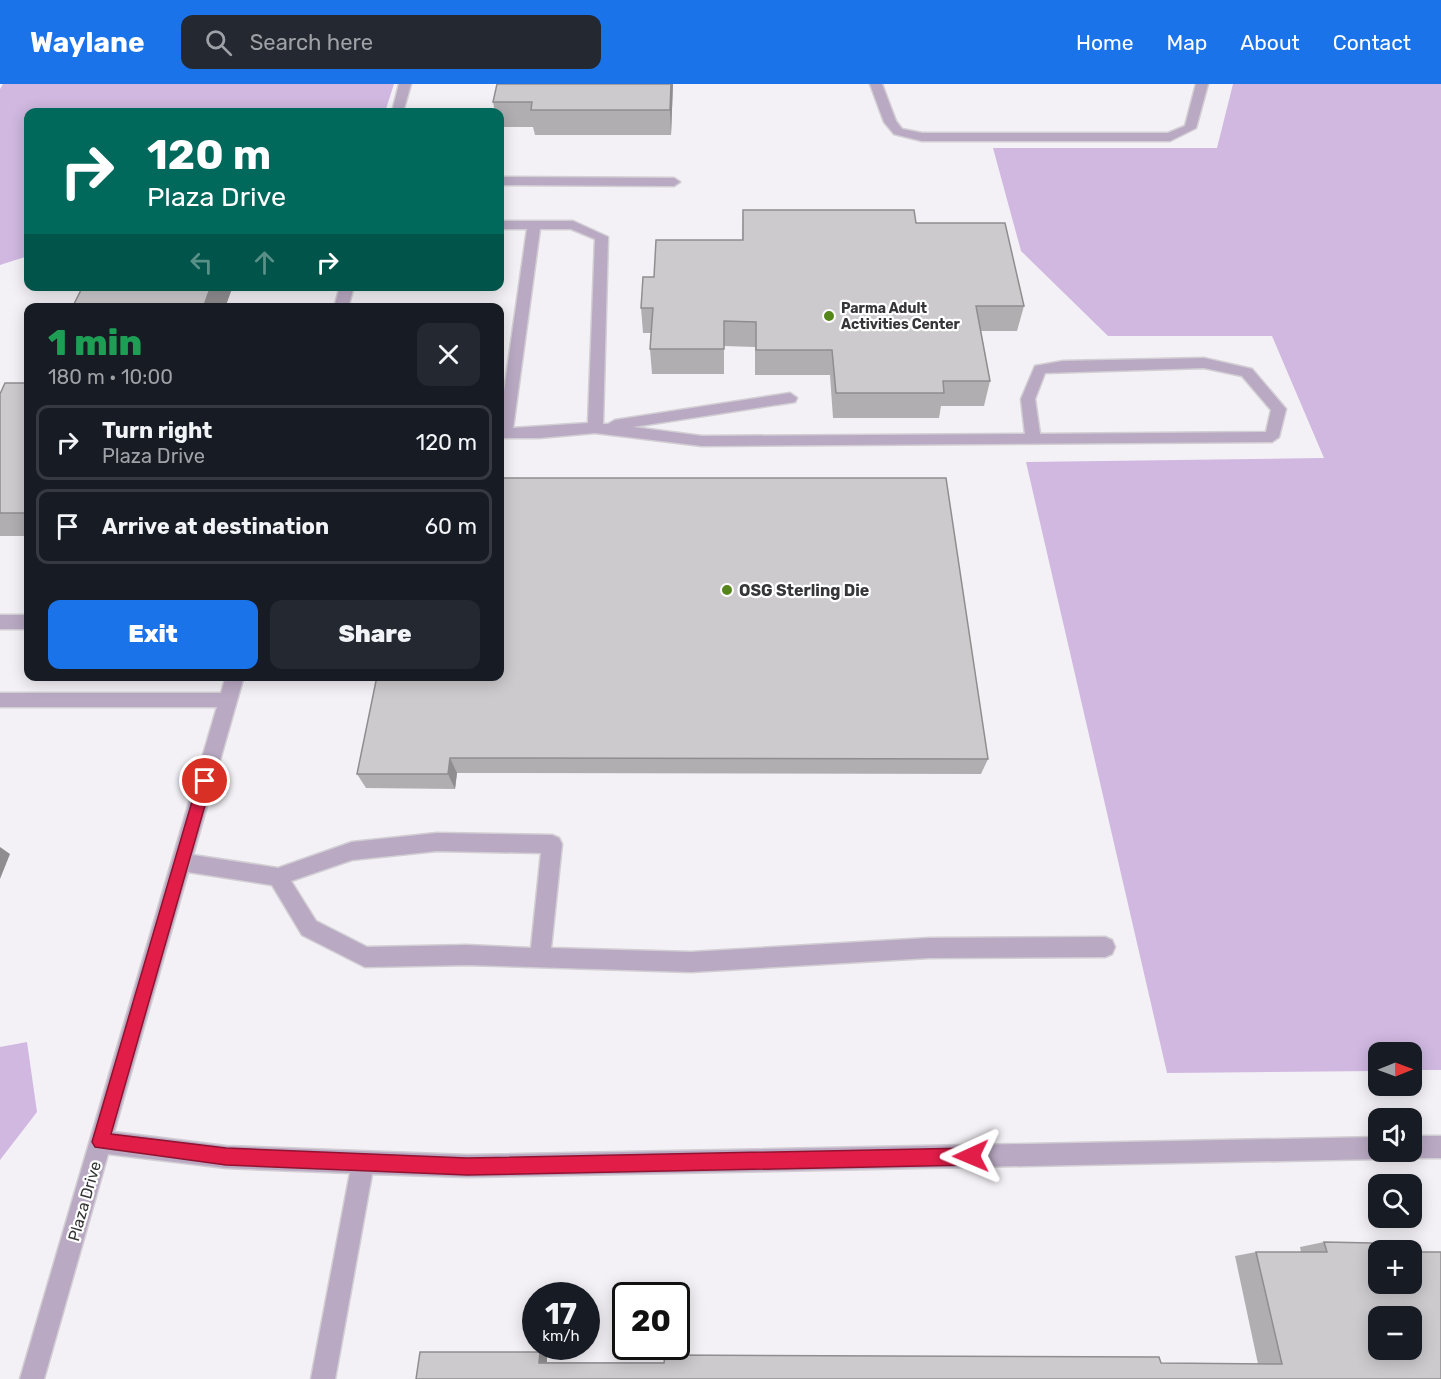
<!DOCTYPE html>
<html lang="en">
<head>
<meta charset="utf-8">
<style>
	body { margin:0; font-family:Rubik,sans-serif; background:#242831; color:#f1f3f6; height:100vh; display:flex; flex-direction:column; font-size:22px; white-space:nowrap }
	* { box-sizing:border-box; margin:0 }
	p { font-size:20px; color:#9ea1a6 }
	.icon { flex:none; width:33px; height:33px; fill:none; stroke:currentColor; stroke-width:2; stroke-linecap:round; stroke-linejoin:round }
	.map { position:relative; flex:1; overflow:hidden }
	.panel { position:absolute; left:24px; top:219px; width:480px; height:378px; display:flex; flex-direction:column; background:#171b24; border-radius:12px; box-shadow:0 3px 15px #0003 }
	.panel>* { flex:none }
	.top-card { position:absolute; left:24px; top:24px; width:480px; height:183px; border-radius:12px; box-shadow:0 3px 15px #0003; background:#00695c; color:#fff; overflow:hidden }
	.needle { width:39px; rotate:89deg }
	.tools { position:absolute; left:1368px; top:958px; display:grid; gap:12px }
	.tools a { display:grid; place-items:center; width:54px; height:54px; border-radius:12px; background:#171b24; box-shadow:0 3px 15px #0003; font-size:30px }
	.speed { position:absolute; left:522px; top:1198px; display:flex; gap:12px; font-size:30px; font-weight:700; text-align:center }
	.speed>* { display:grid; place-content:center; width:78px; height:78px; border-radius:50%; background:#171b24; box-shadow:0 3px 15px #0003; line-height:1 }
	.speed small { font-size:15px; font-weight:400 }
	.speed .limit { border:3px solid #111; border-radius:9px; background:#fff; color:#111 }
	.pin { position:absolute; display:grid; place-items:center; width:51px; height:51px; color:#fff; margin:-26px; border:3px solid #fff; border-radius:50%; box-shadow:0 2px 6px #0007 }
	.me { position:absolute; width:66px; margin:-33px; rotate:269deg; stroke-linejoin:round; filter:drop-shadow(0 0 4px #0008) }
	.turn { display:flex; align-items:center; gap:21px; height:126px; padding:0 24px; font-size:27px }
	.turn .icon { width:78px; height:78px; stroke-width:2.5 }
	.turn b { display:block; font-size:42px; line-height:51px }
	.lanes { display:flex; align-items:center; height:57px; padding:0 24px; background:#0003; justify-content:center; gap:30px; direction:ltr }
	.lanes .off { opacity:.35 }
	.round { display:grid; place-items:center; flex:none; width:63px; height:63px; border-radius:12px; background:#242831 }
	.overview { display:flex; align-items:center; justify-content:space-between; height:102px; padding:0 24px }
	h1 { font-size:36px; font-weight:800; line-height:45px; color:#1e9e55 }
	.action { display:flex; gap:12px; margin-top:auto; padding:12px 24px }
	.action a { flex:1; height:69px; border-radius:12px; background:#1a73e8; color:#fff; font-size:24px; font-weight:800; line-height:69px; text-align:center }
	.action a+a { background:#242831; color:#f1f3f6 }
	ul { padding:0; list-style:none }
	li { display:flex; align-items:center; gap:18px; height:75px; margin:0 12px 9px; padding:0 12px; border:3px solid #363941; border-radius:12px }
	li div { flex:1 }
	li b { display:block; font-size:22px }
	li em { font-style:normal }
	header { display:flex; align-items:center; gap:36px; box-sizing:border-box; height:84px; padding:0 30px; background:#1a73e8; color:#fff }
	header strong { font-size:28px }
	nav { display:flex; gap:33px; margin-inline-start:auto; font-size:21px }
	.search { width:420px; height:54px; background:#242831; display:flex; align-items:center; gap:15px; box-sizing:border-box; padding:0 21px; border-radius:12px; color:#9ea1a6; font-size:22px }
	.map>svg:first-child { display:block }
	.green { fill:#d0b8e0 }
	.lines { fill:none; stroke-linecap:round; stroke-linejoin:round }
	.minor-casing { stroke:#d2cfd4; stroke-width:3 }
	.minor { fill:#b9a9c3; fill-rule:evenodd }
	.wall { fill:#b0aeb1 }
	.shaded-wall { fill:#908d90 }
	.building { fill:#cdcace; stroke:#908d90; stroke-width:1.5; fill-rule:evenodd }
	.route { fill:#e11d48; stroke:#92132f; stroke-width:1.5 }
	.poi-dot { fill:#54861c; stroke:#fff; stroke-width:2 }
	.labels { text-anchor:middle; stroke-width:4.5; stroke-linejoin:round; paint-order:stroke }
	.far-poi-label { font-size:14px; font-weight:bold; fill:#363537; stroke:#fff; text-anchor:start }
	.poi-label { font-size:16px; font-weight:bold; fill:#363537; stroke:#fff; text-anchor:start }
	.street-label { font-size:16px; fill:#363537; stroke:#fff }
</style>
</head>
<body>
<header>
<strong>Waylane</strong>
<div class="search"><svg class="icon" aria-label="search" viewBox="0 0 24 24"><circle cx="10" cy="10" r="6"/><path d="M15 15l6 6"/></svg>Search here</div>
<nav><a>Home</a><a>Map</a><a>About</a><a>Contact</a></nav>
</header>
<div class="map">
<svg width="1441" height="1295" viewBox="0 0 1441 1295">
	<rect width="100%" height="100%" fill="#f4f1f6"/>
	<path class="green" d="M3 0H394L385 28H28V172L0 181V5Z
		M1233 0H1441V986H1412V969H1378V987L1167 989 1026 378 1324 374 1272 252H1108L1021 167 993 64H1217Z
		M27 958 37 1028 0 1076V963Z"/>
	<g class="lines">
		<g class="minor-casing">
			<path id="minor" d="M399 0H411L403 28H392Z
				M870 0H882L896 37 902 45 922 49H1168L1185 42 1196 0H1208L1196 44 1170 57H922L894 50 884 38Z
				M500 93 674 94 680 98 674 102 500 101Z
				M500 137H573L608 153 603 340H608L615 336 790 309 797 314 795 318 633 343 702 352 1025 350 1021 315 1035 282 1063 277 1204 274 1252 285 1286 325 1279 353 1272 358 702 362 595 349 539 354H500V336L527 145H500ZM540 145H571L595 155 588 339 513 344ZM1204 284 1242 292 1271 326 1266 348 1040 350 1035 315 1045 289Z
				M340 202H354L348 224H334Z
				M0 531H28V545H0Z
				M226 592H244L193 771 278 784 352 758 437 749 552 751 559 754 562 760 551 864 691 868 929 854 1105 853 1112 856 1115 863 1112 870 1105 873 929 874 691 888 467 881 365 883 302 851 272 801 188 788 114 1048 226 1062 467 1071 1378 1053V1068H1388L1386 1072 1378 1075 467 1093 372 1090 335 1295H311L350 1089 226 1084 108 1070 44 1295H20L217 623H0V609H221ZM437 767 541 769 531 864 467 861 367 863 316 837 291 797 352 776Z
				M1412 1052H1441V1074H1412L1404 1071 1403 1068H1412Z"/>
		</g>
		<use href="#minor" class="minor"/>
	</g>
	<path class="wall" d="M497 0H673L671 51H535L533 43H500V28H495L493 18Z
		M743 126 916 139 1024 222 1017 247H981L990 297 984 322H941L939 334H833L830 291H755V263L724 262V290H652L650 265 651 249H643L641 224 654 193 742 156Z
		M83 202 225 224H77L74 220Z
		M28 299V452H0V310Z
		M377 592 988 675 981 690 457 689 455 705 366 704 357 690Z
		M1324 1158 1375 1168 1441 1295H416L547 1269V1278L1258 1280 1235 1172 1256 1168H1301L1300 1163Z"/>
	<path class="shaded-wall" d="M671 0H673L671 51 670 26Z
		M211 202H233L225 224H203Z
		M450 674 457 689 455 705 448 690Z
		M0 763 10 770 0 795Z
		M540 1268 547 1269V1278L539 1279Z"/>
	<path class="building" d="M497 0H671L670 26H531L532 18H493Z
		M743 126H914L916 139H1005L1024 222H976L990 297H943L944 309H836L832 266H756V238L724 237V265H650L653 224H641L643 193H654L656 156H743Z
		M83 202H211L203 224H106L107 220H74Z
		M5 299H28V429H0V310Z
		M500 394H946L988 675 450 674 448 690H357L377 592H500Z
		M1324 1158 1372 1159 1375 1168H1378V1200H1412V1168H1441V1295H416L420 1268H540L539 1279H664L665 1271 1159 1273 1161 1279 1282 1280 1256 1168H1327ZM1378 1233H1412V1266H1378Z"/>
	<path class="route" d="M205 691 210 693 212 697 111 1050 226 1064 467 1074 971 1064 977 1066 979 1072 977 1078 971 1081 467 1091 226 1081 95 1063 92 1058 198 697 200 693Z"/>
	<g class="poi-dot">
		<circle cx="829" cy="232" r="6"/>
		<circle cx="727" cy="506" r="6"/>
	</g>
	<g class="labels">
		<g class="far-poi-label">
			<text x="841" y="229">Parma Adult<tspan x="841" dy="16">Activities Center</tspan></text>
		</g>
		<g class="poi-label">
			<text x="739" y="512">OSG Sterling Die</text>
		</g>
		<g class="street-label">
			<text transform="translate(84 1117) rotate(-74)" y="6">Plaza Drive</text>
		</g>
	</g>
</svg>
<div class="tools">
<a><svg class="needle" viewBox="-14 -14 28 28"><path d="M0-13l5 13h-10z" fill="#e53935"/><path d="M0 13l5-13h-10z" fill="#9ea1a6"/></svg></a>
<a><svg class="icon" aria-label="sound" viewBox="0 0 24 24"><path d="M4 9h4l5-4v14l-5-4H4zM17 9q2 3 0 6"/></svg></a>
<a><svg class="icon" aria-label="search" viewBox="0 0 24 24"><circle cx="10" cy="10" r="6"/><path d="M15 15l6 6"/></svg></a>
<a>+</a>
<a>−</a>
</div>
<div class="speed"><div>17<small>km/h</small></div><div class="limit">20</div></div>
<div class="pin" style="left:205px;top:697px;background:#d93025"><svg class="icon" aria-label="arrive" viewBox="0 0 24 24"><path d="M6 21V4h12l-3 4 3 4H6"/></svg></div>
<svg class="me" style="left:971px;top:1072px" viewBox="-20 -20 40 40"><path d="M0-17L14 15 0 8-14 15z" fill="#e11d48" stroke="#fff" stroke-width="4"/></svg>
<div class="top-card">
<div class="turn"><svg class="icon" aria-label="right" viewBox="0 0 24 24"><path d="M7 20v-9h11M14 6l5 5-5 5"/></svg><div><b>120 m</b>Plaza Drive</div></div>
<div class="lanes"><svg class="icon off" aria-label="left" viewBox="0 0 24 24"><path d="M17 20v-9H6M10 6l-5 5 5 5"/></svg><svg class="icon off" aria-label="ahead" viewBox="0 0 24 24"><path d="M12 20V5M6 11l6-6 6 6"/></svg><svg class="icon" aria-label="right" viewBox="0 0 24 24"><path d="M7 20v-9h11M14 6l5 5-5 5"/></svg></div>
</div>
<section class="panel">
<div class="overview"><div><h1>1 min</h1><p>180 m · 10:00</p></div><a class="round"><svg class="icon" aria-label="close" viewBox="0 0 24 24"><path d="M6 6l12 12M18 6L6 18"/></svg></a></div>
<ul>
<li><svg class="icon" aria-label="right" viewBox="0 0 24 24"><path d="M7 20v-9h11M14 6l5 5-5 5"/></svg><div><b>Turn right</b><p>Plaza Drive</p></div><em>120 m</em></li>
<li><svg class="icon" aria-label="arrive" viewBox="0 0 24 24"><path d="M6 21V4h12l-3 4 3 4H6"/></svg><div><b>Arrive at destination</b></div><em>60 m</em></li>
</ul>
<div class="action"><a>Exit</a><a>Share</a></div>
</section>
</div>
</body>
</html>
